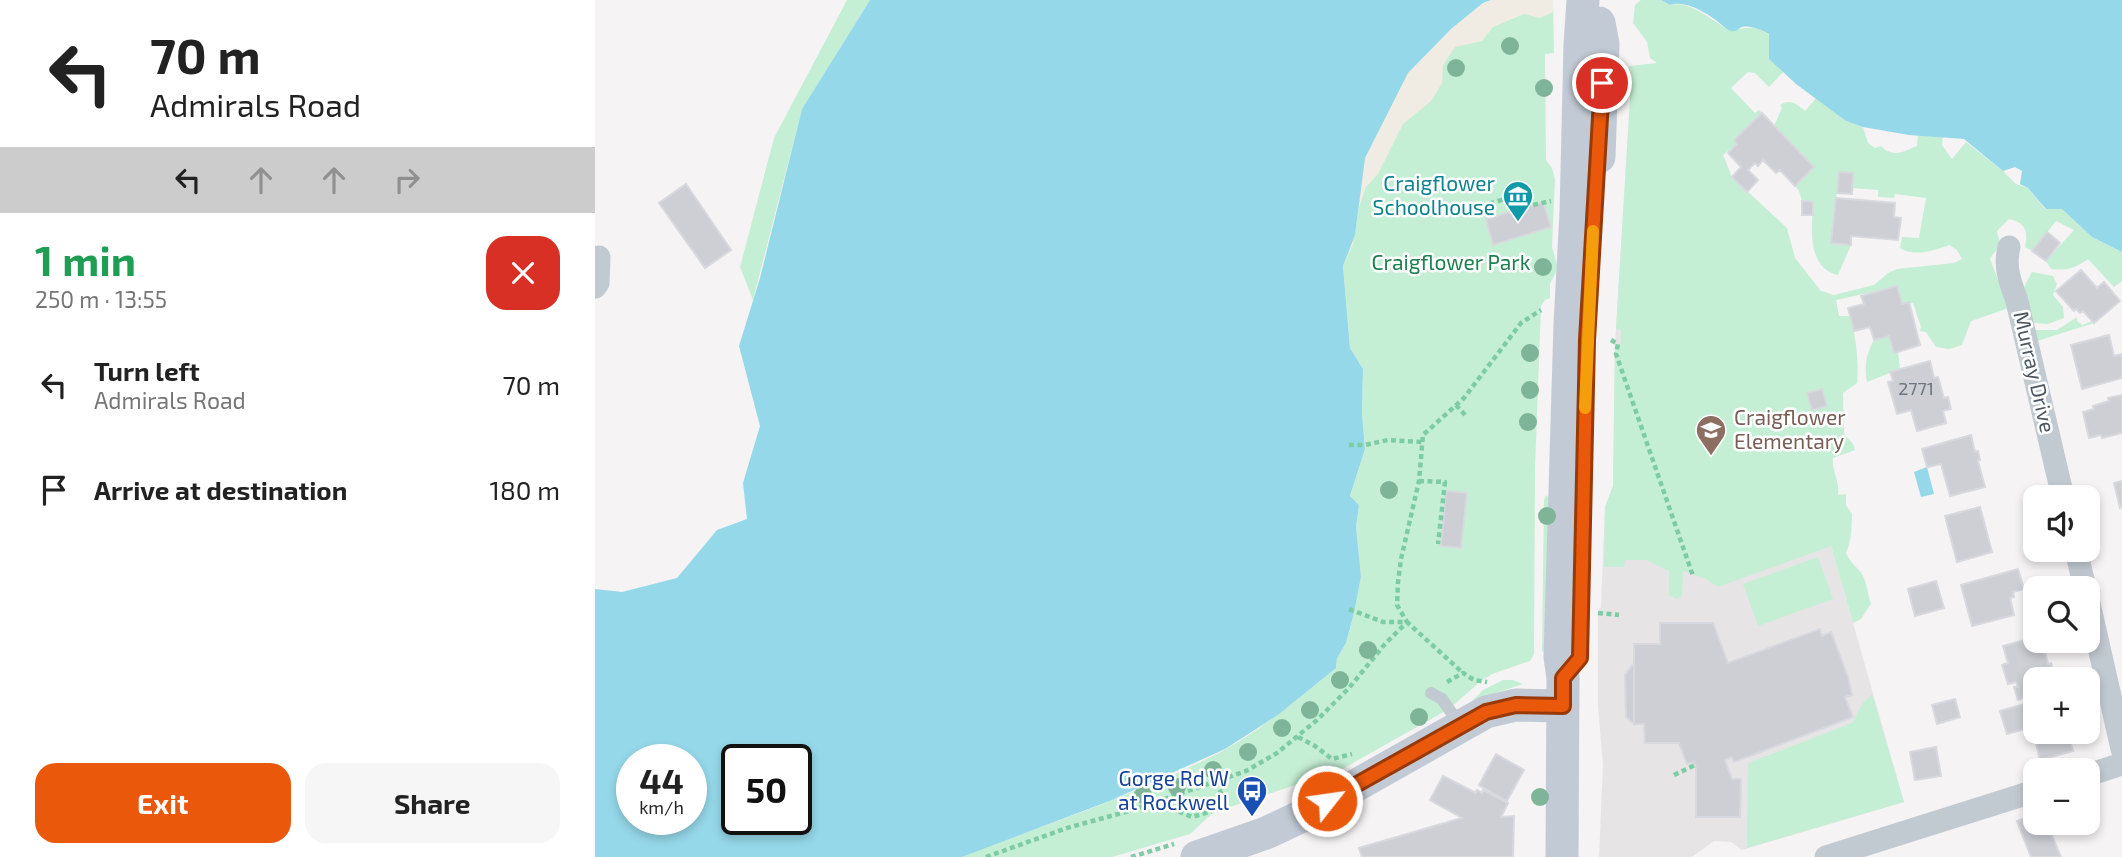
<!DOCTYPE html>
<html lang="en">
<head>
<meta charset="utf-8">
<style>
	body { margin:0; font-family:"Exo 2",sans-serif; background:#f6f6f6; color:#222; height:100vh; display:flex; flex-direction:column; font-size:26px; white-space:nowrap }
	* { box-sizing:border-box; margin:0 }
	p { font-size:23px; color:#767676 }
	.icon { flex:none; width:38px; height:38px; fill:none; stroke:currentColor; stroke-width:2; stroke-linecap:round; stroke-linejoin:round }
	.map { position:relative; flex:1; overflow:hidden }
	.drawer { display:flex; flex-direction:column; background:#fff; width:595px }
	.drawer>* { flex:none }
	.guide { background:#fff; color:#222; overflow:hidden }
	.controls { position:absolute; left:1428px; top:485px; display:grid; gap:14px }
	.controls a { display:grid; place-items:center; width:77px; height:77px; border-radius:14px; background:#fff; box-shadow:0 4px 10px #0003; font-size:35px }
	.speed { position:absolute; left:21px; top:744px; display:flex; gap:14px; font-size:35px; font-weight:700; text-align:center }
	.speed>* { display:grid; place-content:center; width:91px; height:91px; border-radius:50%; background:#fff; box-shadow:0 4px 10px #0003; line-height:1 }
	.speed small { font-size:18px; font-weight:400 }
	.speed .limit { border:4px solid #111; border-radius:10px; background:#fff; color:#111 }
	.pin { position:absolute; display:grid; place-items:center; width:60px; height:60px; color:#fff; margin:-30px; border:4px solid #fff; border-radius:50%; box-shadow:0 2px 7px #0007 }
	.me { position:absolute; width:77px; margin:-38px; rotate:60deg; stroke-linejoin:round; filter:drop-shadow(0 0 5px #0008) }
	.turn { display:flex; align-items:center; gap:24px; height:147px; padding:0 35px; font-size:32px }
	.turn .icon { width:91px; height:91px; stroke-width:2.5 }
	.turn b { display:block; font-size:49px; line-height:60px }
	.lanes { display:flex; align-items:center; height:66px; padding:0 35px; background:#0003; justify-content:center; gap:35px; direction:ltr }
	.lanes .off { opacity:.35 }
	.round { display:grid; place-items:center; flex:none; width:74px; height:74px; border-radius:21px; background:#f6f6f6 }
	.summary { display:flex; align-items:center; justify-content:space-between; height:119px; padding:0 35px }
	h1 { font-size:42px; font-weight:700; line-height:52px; color:#1e9e55 }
	.cta { display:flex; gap:14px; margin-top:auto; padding:14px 35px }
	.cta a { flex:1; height:80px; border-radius:21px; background:#ea580c; color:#fff; font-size:28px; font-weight:700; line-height:80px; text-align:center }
	.cta a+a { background:#f6f6f6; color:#222 }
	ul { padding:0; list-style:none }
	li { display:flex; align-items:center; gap:21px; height:105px; padding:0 35px }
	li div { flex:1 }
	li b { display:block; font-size:26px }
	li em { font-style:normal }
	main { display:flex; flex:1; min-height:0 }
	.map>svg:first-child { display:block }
	.education { fill:#e6e4e5 }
	.green { fill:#c5efd5 }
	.sand { fill:#f1ece3 }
	.water { fill:#95d8e9; fill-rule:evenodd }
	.building { fill:#cdcfd5; stroke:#d7d9de; stroke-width:2 }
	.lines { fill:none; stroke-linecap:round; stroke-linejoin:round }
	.path { stroke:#7ecca5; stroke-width:4.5; stroke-dasharray:5 3.5; stroke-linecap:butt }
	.service { stroke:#c2cad1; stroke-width:12 }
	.minor { stroke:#c2cad1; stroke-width:23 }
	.secondary { stroke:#c2cbd5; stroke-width:33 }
	.tree { fill:#7eb498 }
	.route-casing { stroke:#983908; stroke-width:18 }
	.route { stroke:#ea580c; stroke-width:12 }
	.slow { stroke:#f59e0b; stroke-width:12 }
	.labels { text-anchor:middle; stroke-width:5; stroke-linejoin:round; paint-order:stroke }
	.number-label { font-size:18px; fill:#6c747d }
	.culture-label { font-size:21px; fill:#0d838f; stroke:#fff; text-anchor:end }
	.park-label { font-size:21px; fill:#1d804e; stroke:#fff }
	.street-label { font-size:21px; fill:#4b5660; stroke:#fff }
	.education-label { font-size:21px; fill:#785e54; stroke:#fff; text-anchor:start }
	.transit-label { font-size:21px; fill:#164399; stroke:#fff; text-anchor:end }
</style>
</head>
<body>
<main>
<section class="drawer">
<div class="guide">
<div class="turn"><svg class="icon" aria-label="left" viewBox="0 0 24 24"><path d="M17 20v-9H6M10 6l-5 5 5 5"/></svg><div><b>70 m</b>Admirals Road</div></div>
<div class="lanes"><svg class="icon" aria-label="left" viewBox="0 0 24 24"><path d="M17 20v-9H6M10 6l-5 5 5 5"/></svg><svg class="icon off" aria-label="ahead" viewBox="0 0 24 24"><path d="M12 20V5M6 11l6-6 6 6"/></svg><svg class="icon off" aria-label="ahead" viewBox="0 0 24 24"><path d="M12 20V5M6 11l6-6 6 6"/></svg><svg class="icon off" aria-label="right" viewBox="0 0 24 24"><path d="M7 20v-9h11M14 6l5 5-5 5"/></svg></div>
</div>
<div class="summary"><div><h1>1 min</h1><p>250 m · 13:55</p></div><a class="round" style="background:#d93025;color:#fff"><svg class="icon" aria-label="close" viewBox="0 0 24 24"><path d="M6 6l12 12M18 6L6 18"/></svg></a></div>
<ul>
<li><svg class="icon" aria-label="left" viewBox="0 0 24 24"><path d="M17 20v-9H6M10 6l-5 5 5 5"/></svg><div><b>Turn left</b><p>Admirals Road</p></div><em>70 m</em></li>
<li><svg class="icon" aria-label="arrive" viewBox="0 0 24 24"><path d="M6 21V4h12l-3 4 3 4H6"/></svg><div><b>Arrive at destination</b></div><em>180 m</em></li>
</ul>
<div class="cta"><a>Exit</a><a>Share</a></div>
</section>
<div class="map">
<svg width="1527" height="857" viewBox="0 0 1527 857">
	<rect width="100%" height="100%" fill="#f5f3f3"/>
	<path class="education" d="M1034 66 1128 155 1141 188 1236 546 1309 802 1147 850 1136 842 1119 841 1097 857H1004L1008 765 1003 706V613L1006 607 1010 507 1018 486 1020 344 1035 99Z"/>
	<path class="green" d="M252 0H275L207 109 158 300 145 267 179 138Z
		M896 0H958L959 53 950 54 951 160 957 168 960 179 957 247 962 265 961 272 955 284V298L950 300 946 306 940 468 939 654 935 661 897 674 886 681 854 709 726 781 714 784H703L618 813 595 834 517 857H367C455 822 546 794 629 750 669 728 705 697 741 668L742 658 751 643 759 613 761 527 764 505 755 497 770 449 767 413 768 369 755 348 748 266 760 235 770 158Z
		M1046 0H1066L1075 5C1096 0 1115 20 1133 29 1141 33 1154 23 1168 31 1180 36 1187 55 1194 66L1174 87 1160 73 1153 72 1136 88 1160 113 1164 110 1167 113 1139 140 1142 144 1128 155 1137 177 1192 228 1200 258 1226 291 1239 295 1279 285 1293 273 1302 269 1359 263 1367 259 1362 250 1354 245C1339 251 1318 257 1305 248L1307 237 1324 238 1331 198 1300 194 1299 198 1283 197V190L1257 188 1258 173 1244 172 1236 242 1256 245 1243 275C1211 268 1217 226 1218 202L1207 201 1204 191 1200 186 1219 167 1179 126 1187 108 1185 105C1195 98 1202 104 1210 111L1222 97 1251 121 1268 127 1273 143 1280 148 1286 146C1298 158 1308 152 1322 146L1323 135 1348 136 1347 145 1357 159 1371 142 1408 171 1421 184 1433 188 1450 209H1467L1497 237 1527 252V281L1519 287 1493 259C1480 268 1472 271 1456 269L1451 261 1479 230 1461 221 1437 251 1430 247C1433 231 1431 223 1414 219L1402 231 1405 244 1395 259 1414 308 1376 321 1367 345 1354 349 1341 347 1331 332 1325 331 1326 327 1318 303 1307 305 1286 290 1241 300 1244 316H1255C1261 338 1264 360 1262 383L1248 393 1249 434 1258 444 1260 450 1238 458C1237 472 1245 481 1243 495L1251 494V505L1257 514C1257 526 1256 543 1251 553 1255 563 1263 567 1268 576 1272 584 1273 595 1276 604L1266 619 1258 623 1236 546 1123 587 1111 579 1088 571 1087 595 1082 599 1074 595V571L1051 560H1030L1029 567H1009L1010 507 1018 486 1020 344H1026V330L1021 329 1035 99 1034 66 1062 63 1055 58 1052 42 1038 23 1040 5Z
		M1437 272 1458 276 1462 284 1458 295 1468 307 1469 318 1453 324 1438 323 1433 297 1429 294V287Z
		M1482 317V321L1487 325 1497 321 1499 323 1442 341 1440 330H1462Z
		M1294 336 1299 352 1303 351 1305 369 1272 382C1269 367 1271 354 1279 340Z
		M951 495 954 498 951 656 947 650 949 500Z
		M1223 557 1238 599 1163 626 1148 584Z
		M908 680H918L928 684 877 701 888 690Z
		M1277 694 1309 802 1152 848 1153 763 1257 723 1267 704Z"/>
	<path class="sand" d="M896 0H958V12L945 18 929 14 898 27 887 41 860 47 848 65 847 83 836 101 808 124 783 174 771 187 762 213 758 244 748 266 755 348 768 369 767 413 770 449 755 496 764 505 761 527 766 577 759 613 751 643 742 658 741 668 683 715 630 749 561 781 591 754 725 237 813 73 856 29 889 3Z"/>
	<path class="water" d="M275 0H896L888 3 856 29 813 73 770 158 760 235 748 266 755 348 768 369 767 413 770 449 755 496 764 505 761 527 766 577 759 613 751 643 742 658 741 668 683 715 630 749 517 800 367 857H0V589L27 592 82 578 122 530 152 519 148 483 165 426 144 346 165 278 207 109ZM37 760H96V819H37ZM142 760H201V819H142Z
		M1066 0H1527V252L1497 237 1467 209H1451L1433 188 1425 184 1427 171 1420 167 1408 171 1369 139 1314 135 1268 127 1251 121 1201 84 1174 59V34C1167 30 1155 25 1147 27 1142 29 1142 32 1136 31 1132 30 1126 24 1122 21 1110 12 1090 0 1075 5Z
		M1332 467 1339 494 1326 497 1319 472Z"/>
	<path class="building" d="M1167 113 1219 167 1200 186 1185 170 1181 173 1168 160 1163 166 1160 163 1153 170 1163 180 1152 192 1137 177 1146 167 1133 153 1142 144 1139 140Z
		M1244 172 1258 173 1257 194 1242 193Z
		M91 184 136 250 110 268 64 203Z
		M1241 198 1300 203 1299 217 1306 218 1303 240 1256 236V245L1236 243Z
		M1207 201 1218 202V215H1207Z
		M948 202 956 227 898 245 891 219Z
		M1452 232 1465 243 1451 261 1437 251Z
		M1486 270 1502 288 1509 282 1525 301 1499 323 1488 311 1485 313 1481 309 1479 311 1461 291Z
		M1302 286 1307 304 1314 302 1325 345 1299 353 1294 336 1279 340 1275 327 1259 331 1253 308 1269 304 1266 296Z
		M1514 335 1519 356 1527 354V378L1487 389 1476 345Z
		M1335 361 1339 378 1343 377 1349 398 1353 397 1356 409 1348 411 1351 423 1322 431 1316 410 1302 414 1293 382 1298 381 1295 372Z
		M1227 389 1232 406 1217 410 1212 393Z
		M1527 395V433L1507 438 1506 435 1494 438 1488 412 1499 409 1498 406 1514 401 1513 398Z
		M1376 435 1380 452 1383 451 1385 460 1383 461 1390 487 1355 496 1346 464 1332 467 1327 449Z
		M1527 481V507L1525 508 1519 483Z
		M851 491 872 493 866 548 846 546Z
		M1385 507 1397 552 1362 562 1350 516Z
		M1423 569 1429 589 1418 592 1419 597 1415 598 1419 615 1377 626 1366 585Z
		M1341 581 1349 608 1320 616 1313 589Z
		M1065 623H1118L1133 663 1225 629 1227 636 1236 632 1253 677 1257 695 1250 697 1258 717 1139 762 1137 757 1130 760 1137 779H1146L1145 817H1101V769L1099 762 1092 764 1084 743H1050L1049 724H1039V644H1065Z
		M1440 637V640H1447L1453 664 1456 663 1461 679H1440V695L1423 700 1419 687H1423L1421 682 1413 684 1407 665 1413 663 1408 646Z
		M1039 663V724L1031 717 1030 675Z
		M1360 699 1365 717 1342 724 1337 705Z
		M1440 701V732H1473L1478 751 1445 760 1437 727 1412 734 1405 711Z
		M1341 747 1346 776 1320 780 1315 752Z
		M901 754 929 770 912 801 884 785Z
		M848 776 881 793 882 790 887 793 888 790 913 803 906 817 919 816 918 857H767L764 848 867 818 835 800Z
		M1440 814V822H1446L1450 833 1455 831 1466 857H1436L1422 821Z"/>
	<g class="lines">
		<path class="path" d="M878 208 925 195 930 199 933 206 956 201
			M1016 340 1023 344 1021 354 1098 576
			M861 405 871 416
			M754 445H770L793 440 828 442
			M824 481 850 482 843 544
			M754 609 788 622H812L868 673
			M1003 613 1024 615
			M852 682 868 673 879 680 892 682
			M703 737 720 746 737 759 757 754
			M1079 775 1100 765
			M621 782 630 802
			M560 802 597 817 617 811
			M391 857 472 828 534 811 651 771 682 753 722 720 754 688 790 644 812 622 802 605 803 582 806 559 824 481 828 435 869 398 926 323 946 310
			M536 857 579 844"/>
		<path class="service" d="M836 693 847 699 865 725"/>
		<path class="minor" d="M1414 247C1409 267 1415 282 1422 301L1468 497
			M0 287 3 283 4 257
			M1481 550 1490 588
			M1493 599 1527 749
			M1493 775 1527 764
			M1231 857 1440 791"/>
		<path class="secondary" d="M1004 157 1008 44 1004 23
			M602 857 671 833 705 817 891 712 921 705 968 706
			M967 857 968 678 965 657 975 324 981 213 985 45 988 0"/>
	</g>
	<g class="tree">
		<circle cx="915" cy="46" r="9"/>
		<circle cx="861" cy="68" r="9"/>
		<circle cx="949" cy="88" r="9"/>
		<circle cx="948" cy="267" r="9"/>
		<circle cx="935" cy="353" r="9"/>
		<circle cx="935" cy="390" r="9"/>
		<circle cx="933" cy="422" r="9"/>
		<circle cx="794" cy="490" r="9"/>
		<circle cx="952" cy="516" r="9"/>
		<circle cx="773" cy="650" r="9"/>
		<circle cx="745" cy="680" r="9"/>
		<circle cx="715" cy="710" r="9"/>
		<circle cx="824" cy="717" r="9"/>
		<circle cx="687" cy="728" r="9"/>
		<circle cx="653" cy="752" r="9"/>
		<circle cx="618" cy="770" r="9"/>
		<circle cx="582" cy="787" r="9"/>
		<circle cx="548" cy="795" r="9"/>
		<circle cx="945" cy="797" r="9"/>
	</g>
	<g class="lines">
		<g class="route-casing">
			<path id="route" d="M732 801 891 712 921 705 968 706V678L985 658 992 340 1007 83"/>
		</g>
		<use href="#route" class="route"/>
		<path class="slow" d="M990 408 998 231"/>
	</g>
	<defs>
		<g id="museum-pin" transform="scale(1.575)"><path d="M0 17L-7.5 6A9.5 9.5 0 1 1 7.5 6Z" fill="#0f9aa8" stroke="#fff"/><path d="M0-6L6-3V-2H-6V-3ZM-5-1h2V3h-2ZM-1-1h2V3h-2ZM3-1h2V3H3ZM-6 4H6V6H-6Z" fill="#fff"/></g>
		<g id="school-pin" transform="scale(1.575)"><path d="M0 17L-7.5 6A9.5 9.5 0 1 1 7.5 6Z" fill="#8d6e63" stroke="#fff"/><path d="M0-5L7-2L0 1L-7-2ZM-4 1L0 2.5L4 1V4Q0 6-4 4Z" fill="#fff"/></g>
		<g id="bus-pin" transform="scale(1.575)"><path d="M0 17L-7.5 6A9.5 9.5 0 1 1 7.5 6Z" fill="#1a4fb4" stroke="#fff"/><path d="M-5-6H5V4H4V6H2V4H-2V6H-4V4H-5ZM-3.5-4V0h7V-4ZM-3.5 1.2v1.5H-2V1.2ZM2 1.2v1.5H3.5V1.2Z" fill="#fff"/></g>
	</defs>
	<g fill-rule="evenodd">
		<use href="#museum-pin" x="923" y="196"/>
		<use href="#school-pin" x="1116" y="430"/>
		<use href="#bus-pin" x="657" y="791"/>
	</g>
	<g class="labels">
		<g class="number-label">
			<text x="1321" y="395">2771</text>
		</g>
		<g class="culture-label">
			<text x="900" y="191">Craigflower<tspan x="900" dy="24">Schoolhouse</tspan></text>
		</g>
		<g class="park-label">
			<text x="856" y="270">Craigflower Park</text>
		</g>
		<g class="street-label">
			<text transform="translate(1439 372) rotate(77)" y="7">Murray Drive</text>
		</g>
		<g class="education-label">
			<text x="1139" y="425">Craigflower<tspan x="1139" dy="24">Elementary</tspan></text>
		</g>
		<g class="transit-label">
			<text x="634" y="786">Gorge Rd W<tspan x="634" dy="24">at Rockwell</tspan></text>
		</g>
	</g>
</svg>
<div class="controls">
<a><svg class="icon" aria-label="sound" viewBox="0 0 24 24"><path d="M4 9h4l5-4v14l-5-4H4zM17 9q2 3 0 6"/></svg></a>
<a><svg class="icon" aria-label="search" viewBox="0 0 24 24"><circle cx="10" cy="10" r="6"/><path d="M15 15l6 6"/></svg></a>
<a>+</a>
<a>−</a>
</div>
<div class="speed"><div>44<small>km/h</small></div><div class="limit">50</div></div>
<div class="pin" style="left:1007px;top:83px;background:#d93025"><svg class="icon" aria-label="arrive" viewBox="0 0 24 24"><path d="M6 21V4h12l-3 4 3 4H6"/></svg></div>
<svg class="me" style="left:732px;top:801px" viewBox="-20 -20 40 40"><circle r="17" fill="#ea580c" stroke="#fff" stroke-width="3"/><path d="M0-11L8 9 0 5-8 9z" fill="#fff"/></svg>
</div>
</main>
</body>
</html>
